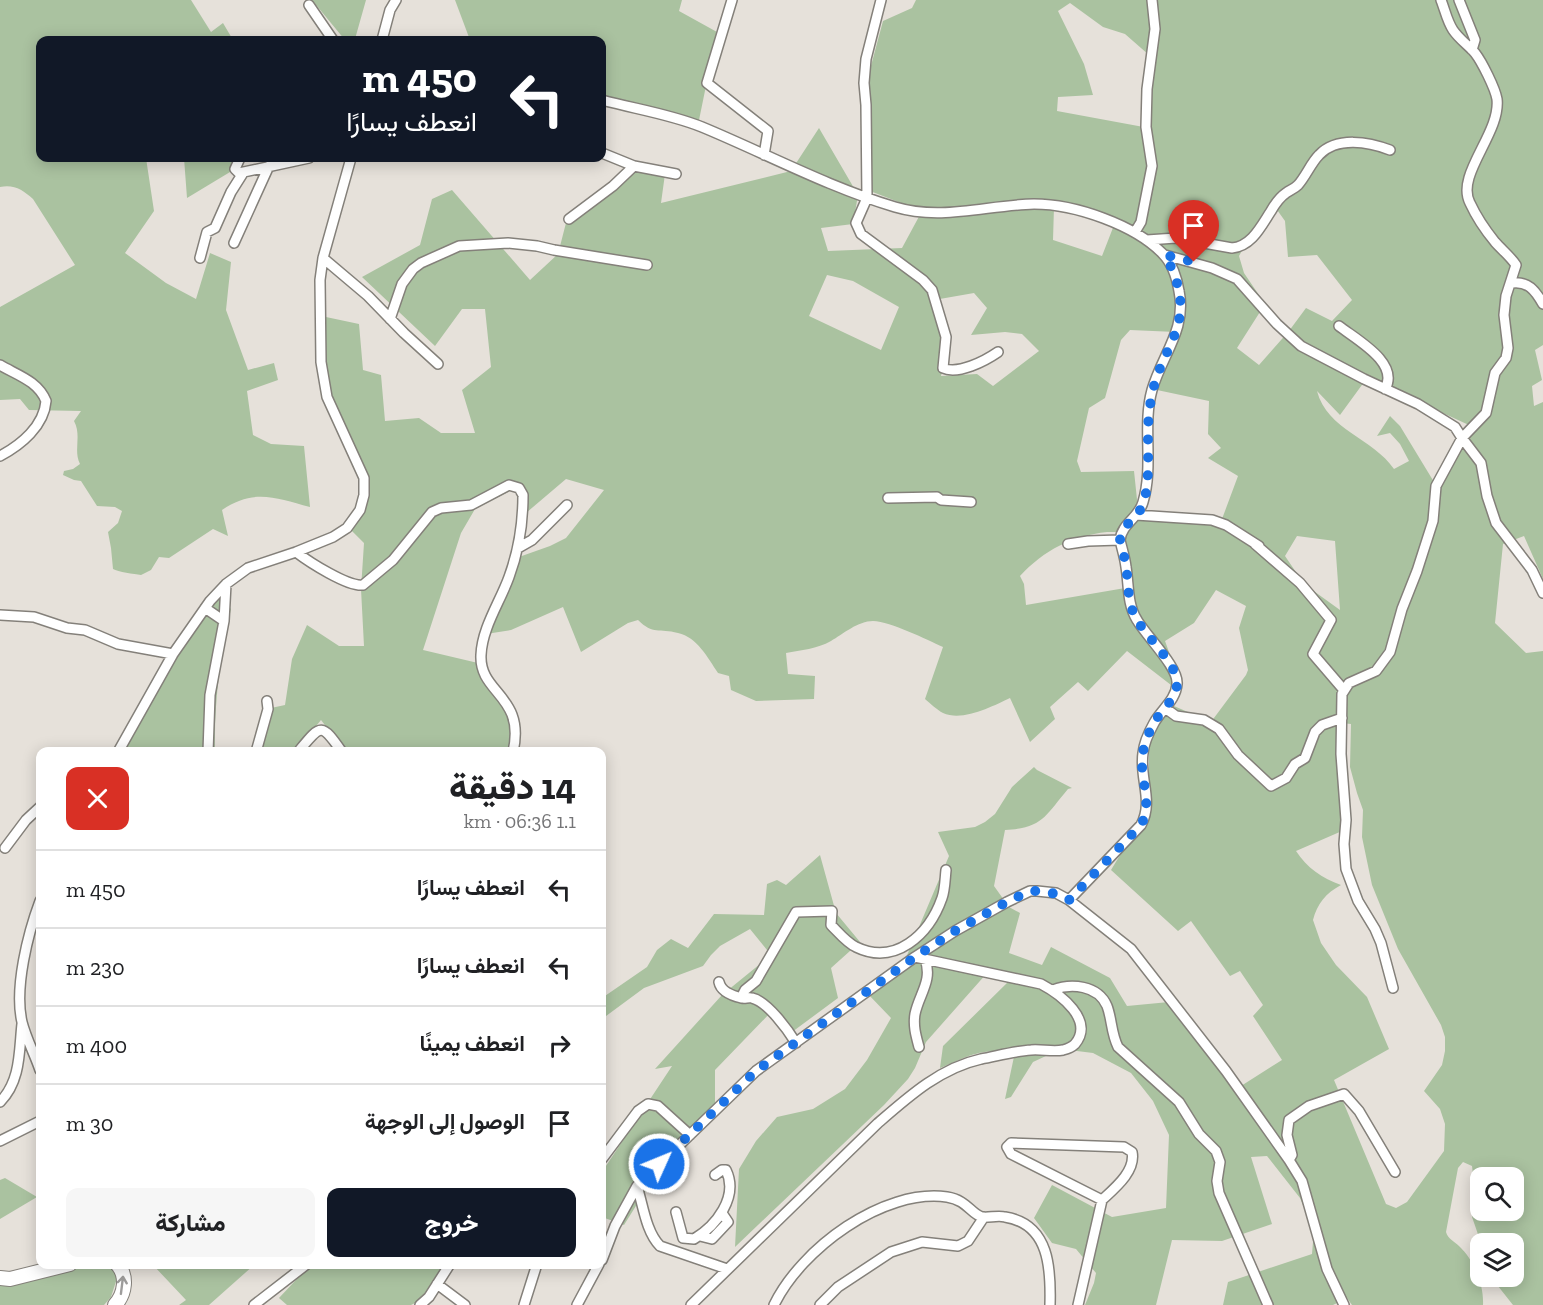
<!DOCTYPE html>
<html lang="ar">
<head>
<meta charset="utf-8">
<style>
	body { margin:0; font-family:"Zilla Slab",Vazirmatn,serif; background:#f6f6f6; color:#202124; direction:rtl; height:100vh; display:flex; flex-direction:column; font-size:22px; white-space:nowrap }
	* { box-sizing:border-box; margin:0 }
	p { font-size:20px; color:#757577 }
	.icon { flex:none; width:33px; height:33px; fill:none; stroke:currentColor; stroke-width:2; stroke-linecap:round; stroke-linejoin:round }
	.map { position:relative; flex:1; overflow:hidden; direction:ltr }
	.details { position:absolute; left:36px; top:747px; width:570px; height:522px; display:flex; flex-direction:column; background:#fff; border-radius:12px; box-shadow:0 3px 15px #0003; direction:rtl }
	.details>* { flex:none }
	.guide { position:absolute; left:36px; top:36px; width:570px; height:126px; border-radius:12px; box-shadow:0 3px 15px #0003; direction:rtl; background:#111827; color:#fff; overflow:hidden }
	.tools { position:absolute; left:1470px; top:1167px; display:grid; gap:12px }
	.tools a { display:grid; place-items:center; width:54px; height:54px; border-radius:12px; background:#fff; box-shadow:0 3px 15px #0003; font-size:30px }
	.pin { position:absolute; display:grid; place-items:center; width:51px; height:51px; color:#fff; margin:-62px -26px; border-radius:50% 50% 50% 0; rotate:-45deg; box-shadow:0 0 6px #0007 }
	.pin .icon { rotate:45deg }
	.me { position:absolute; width:66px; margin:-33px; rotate:46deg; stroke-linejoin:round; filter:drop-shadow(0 0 4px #0008) }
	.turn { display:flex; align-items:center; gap:21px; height:126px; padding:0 30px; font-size:27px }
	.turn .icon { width:78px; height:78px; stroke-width:2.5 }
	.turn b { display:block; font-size:42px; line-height:51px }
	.round { display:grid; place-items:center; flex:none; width:63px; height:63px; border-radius:12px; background:#f6f6f6 }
	.headline { display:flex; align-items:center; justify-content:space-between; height:102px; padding:0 30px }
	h1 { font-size:36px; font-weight:800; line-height:45px }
	.cta { display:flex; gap:12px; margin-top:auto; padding:12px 30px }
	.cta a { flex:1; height:69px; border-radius:12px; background:#111827; color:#fff; font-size:24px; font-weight:800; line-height:69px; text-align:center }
	.cta a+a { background:#f6f6f6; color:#202124 }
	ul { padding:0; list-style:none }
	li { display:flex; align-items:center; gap:18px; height:78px; padding:0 30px; border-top:2px solid #e0e0e0 }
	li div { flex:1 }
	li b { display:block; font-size:22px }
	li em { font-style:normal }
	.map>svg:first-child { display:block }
	.green { fill:#aac2a0; fill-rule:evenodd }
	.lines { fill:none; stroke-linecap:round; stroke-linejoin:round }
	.minor-casing { stroke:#84807a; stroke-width:12 }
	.highway-casing { stroke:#84807a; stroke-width:16 }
	.minor { stroke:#fff; stroke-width:9 }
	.highway { stroke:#fff; stroke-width:14 }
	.oneway { stroke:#9e9d9c }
	.route { stroke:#1a73e8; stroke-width:10; stroke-dasharray:0 18 }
</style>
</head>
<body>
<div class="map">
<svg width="1543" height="1305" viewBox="0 0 1543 1305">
	<rect width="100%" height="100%" fill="#e6e1da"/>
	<path class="green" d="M0 0H191L211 32 223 23 233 40H40V158H146L154 211 125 253 166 283 196 299 210 253 231 262 226 310 248 370 274 363 278 380 247 391 253 435 271 444 304 446 310 507C276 498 254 488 222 510L228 536 213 529 169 558 159 557 151 570 141 575C134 574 118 572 113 569L111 548 108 532 118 523 122 511 115 507 97 506 81 481 74 480 63 475 64 471 73 469 80 464C73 450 82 436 74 421L81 411 29 410 20 399 0 400V307L75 265 33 199C23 190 14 184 0 187Z
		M312 0H366L355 39 345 40Z
		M455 0H682L679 11 717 32 698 125 668 111 602 99V40H470Z
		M916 0H1543V345L1535 350 1542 380 1532 386 1534 406 1543 402V579L1524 536 1503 544 1495 623 1526 653 1543 651V1305H1513L1494 1281 1493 1277 1514 1276V1244L1481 1243 1472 1217 1475 1191 1472 1166 1463 1162 1458 1168 1446 1232C1448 1239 1454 1241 1459 1246 1474 1260 1484 1284 1483 1305H1352L1347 1298 1333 1305H1223L1228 1282 1312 1254 1314 1230 1300 1198 1267 1156 1251 1157 1272 1224 1222 1241 1172 1240 1156 1305H1085L1094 1283 1096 1273 1076 1249 1052 1243 1034 1218 1052 1185 1112 1217 1166 1208 1169 1135 1153 1101 1131 1073 1093 1053 1061 1049 1033 1062 1011 1097 1005 1099 1015 1052C980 1048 971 1055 940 1068L943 1046 1008 982 987 973 926 1042 915 1068 908 1079 884 1105 735 1247 739 1169 756 1141 777 1117 813 1109 845 1089 867 1060 891 1018 867 993 905 960 949 856 938 832 975 827 985 822 995 814 1012 787 1034 767 1037 770 1072 788 1068 789C1045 816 1043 828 1005 830L994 886 1009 907 1020 913 1009 953 1042 965 1051 947 1110 978 1127 1006 1169 1002 1241 1086 1282 1060 1253 1016 1263 1005 1240 971 1230 976 1191 921 1178 931 1111 870 1145 814 1149 783V748L1156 721 1167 703 1211 722 1246 675 1248 670 1239 628 1246 606 1216 590 1194 623 1165 641 1179 680 1171 685 1127 651 1088 691 1078 682 1050 707 1055 719 1030 742 1010 698C993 706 963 722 943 713 937 710 930 703 925 699L943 647C926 639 891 622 873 621 858 621 843 634 831 641 817 649 801 650 786 653L788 674 815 676 814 699 756 701 731 690 729 676 718 673C708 658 697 637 678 633 659 628 653 635 638 620L628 623 581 652 563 607 511 630 486 634 519 557 550 546 566 538 604 490 566 479 526 513 514 489 475 509 461 533 423 650 478 663 508 703 513 751H345L321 720 296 751 262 752 271 708 285 705 292 659 307 625 339 646H364L361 589 364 543 349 528 359 506 361 482 324 381 326 317 359 324 363 370 381 375 385 421 419 418 441 433H475L462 390 491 367 485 309H462L435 346 362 277 420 245 432 199 452 190 530 280 558 254 567 219 594 202 636 161 665 174 661 203 791 171 819 128 858 195 853 224 821 228 828 251 902 248 922 211 870 191 868 77 883 21 912 8ZM1070 3 1103 27 1125 34 1149 55V128L1057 111 1058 97 1093 95 1084 64 1058 11ZM1054 207 1116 220 1102 256 1053 240ZM1275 207 1285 221 1288 257 1317 255 1352 300 1332 321 1306 308 1289 331 1259 365 1237 348 1265 304 1244 273 1239 256 1249 238ZM827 275 853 281 899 307 881 350 809 316ZM974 293 987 308 971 335 1005 332 1022 334 1039 351 993 386 977 374 941 376 948 348 934 300ZM1130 330 1176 332 1157 390 1209 401 1208 434 1221 448 1208 458 1238 476 1222 519 1138 509 1134 471 1081 472 1077 461 1089 408 1105 398 1121 340ZM1367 378 1471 426 1434 482 1400 426 1390 416 1377 436 1390 433 1400 444 1409 461 1394 469C1373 438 1327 430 1317 391L1340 415ZM1107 532H1117L1131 587 1026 605 1024 584 1020 576C1044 550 1072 536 1107 532ZM1297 536 1335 541 1340 610 1304 584 1285 556ZM1341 723 1351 724 1350 767 1357 793 1363 810 1362 837 1372 885 1398 949 1441 1025 1445 1037V1051L1442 1065 1424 1091 1440 1109 1445 1124 1444 1151 1407 1202 1396 1208 1386 1204 1334 1080 1389 1049 1367 997 1336 965 1321 943 1313 920C1317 904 1326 893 1341 885 1322 878 1307 868 1296 851L1342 831ZM1480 1178H1514V1210H1480Z
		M184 158H244L240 166 187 198Z
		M215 593 231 609C220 656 214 703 215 751L123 752 179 648Z
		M820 855 836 913 860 942 831 968 838 998 788 1035 773 1010 715 1070V1112L678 1154 671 1167 644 1193 624 1225 602 1217V1172L672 1066 655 1069 722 995 771 955 750 929 720 946 711 955 703 966 644 988 602 1019V998L647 967 657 950 671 939 688 948 714 914 764 915 767 884 777 880 786 885Z
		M5 1178 37 1197 0 1219V1180Z
		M51 1265H124L121 1266 111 1297 104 1305H0V1276Z
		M153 1265H254L209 1305H179L186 1300Z
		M310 1265H448L425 1298 411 1305H287L279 1298Z"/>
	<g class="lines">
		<g class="minor-casing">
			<path id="minor" d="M732 0 707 83 768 131 764 155
				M881 0 866 59 864 83 866 105 867 198 856 223 861 234 923 280 932 290 946 337 943 368C958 375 985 361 998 352
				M1441 0C1445 10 1447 21 1453 30 1459 39 1468 45 1475 53 1482 62 1495 88 1497 99 1501 133 1455 175 1470 203 1476 216 1486 231 1495 242 1502 250 1510 256 1516 265L1506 296 1504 315 1508 348 1506 358 1495 373 1486 413 1462 438 1481 463 1487 496 1496 523 1532 570 1543 593
				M1459 0 1475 40 1472 50
				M309 5 333 40
				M382 40 390 10 396 0
				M602 100C635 109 670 114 702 127 767 154 828 187 895 207 942 221 987 205 1034 204 1075 204 1135 225 1163 254 1172 263 1177 279 1179 291 1187 329 1162 355 1152 390 1142 426 1154 465 1143 502 1139 518 1122 523 1120 540 1122 549 1125 558 1126 567 1129 585 1127 604 1137 620 1147 637 1179 668 1177 684 1176 700 1161 710 1154 723 1149 732 1144 743 1143 753 1139 778 1154 801 1141 825L1069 900 1056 893 1037 891H1030L1007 902 955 931 915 957 756 1071 637 1186 615 1226 602 1260
				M240 158 235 169 239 173 309 158
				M634 166 676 174
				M569 219 613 186 634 166 602 153
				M1135 232 1141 222 1152 166 1146 127 1147 89 1155 29 1152 0
				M1147 240 1176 238 1232 248C1252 246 1261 226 1271 211 1275 204 1280 197 1286 193 1290 190 1294 189 1298 185 1306 176 1311 163 1319 155 1337 136 1369 142 1390 150
				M234 243 269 166
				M1165 255 1212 268 1237 279 1277 324 1301 346 1364 379 1418 404 1455 427 1462 438 1436 486 1433 521 1417 571 1402 609 1390 652 1376 671 1349 683 1342 694 1341 754 1346 820 1344 844 1346 869 1358 901 1375 929 1381 943 1393 988
				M200 258 207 232 215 228 231 192 243 173
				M323 258 368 296 404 333 438 364
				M1512 283C1528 281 1535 290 1543 304
				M390 319 402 284 413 269 421 263 459 246 508 243 537 246 554 250 647 265
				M1339 326C1357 340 1400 363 1385 389
				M0 365C17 375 38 381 46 401 44 426 21 445 0 456
				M888 498 937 497 941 500 971 502
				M1136 515 1212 520 1226 525 1259 546
				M1068 544 1088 541 1120 540
				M1255 544 1300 583 1331 620 1313 654 1343 689
				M518 548 532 540 567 505
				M296 552C309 562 348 587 363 585L393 560 432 512 441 508 471 505 509 485 519 488 523 495C523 524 519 550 509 577 500 602 482 628 481 655 479 694 526 695 513 752
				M205 608 224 621
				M0 615 34 617 67 628 85 630 118 644 173 654
				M1165 708 1176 716 1204 720 1219 729 1238 755 1271 786 1286 778 1295 764 1305 758 1315 732 1322 725 1342 718
				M118 752 173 654 210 601 226 584 248 568 296 552 333 537 347 528 360 510 364 495V478L327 397 321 362 320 280 323 258 351 158
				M208 752 210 695 224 621 226 584
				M256 752 268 709 267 701
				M298 752C321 724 321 722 342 752
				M5 848 26 820 40 807
				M1069 900 1131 949 1226 1071 1289 1160 1302 1181 1327 1269 1344 1305
				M40 901C28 933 14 988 22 1022 26 1038 35 1055 40 1070
				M719 982C721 992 733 996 742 998 745 999 748 997 752 998 767 1001 788 1030 796 1043
				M1053 990C1071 983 1098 985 1107 1006 1112 1019 1111 1033 1118 1047L1179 1102 1199 1134 1216 1151 1220 1162 1217 1181 1219 1193 1268 1305
				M741 998 745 990 756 981 796 912 832 911 831 925C838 932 847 943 856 947 895 966 929 935 942 898 945 890 945 879 946 870
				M919 1047C916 1036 913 1026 915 1014 919 994 933 981 925 959
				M0 1102C21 1081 19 1051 22 1024
				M0 1141 40 1121
				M1011 1143 1124 1147 1132 1152C1136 1171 1115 1188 1102 1200L1011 1154 1007 1147Z
				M602 1159 638 1111 648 1104 658 1106 690 1135
				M1289 1160 1292 1155 1287 1135 1289 1120 1309 1106 1344 1094 1359 1111 1395 1172
				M637 1186C643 1205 646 1232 660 1246L727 1269
				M676 1212 683 1238 694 1239C716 1226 739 1197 726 1170H722L715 1175
				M700 1236 712 1239 728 1222 722 1213
				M437 1284 465 1305
				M254 1305 307 1264
				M420 1305 429 1297 450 1264
				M524 1305 537 1264
				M577 1305 599 1264
				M691 1305 877 1124C908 1097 940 1068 981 1059 997 1056 1015 1051 1031 1050 1041 1049 1053 1052 1063 1050 1067 1049 1072 1047 1075 1044 1095 1020 1060 994 1041 984L915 957
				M774 1305C801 1249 883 1188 947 1197 967 1200 971 1214 982 1217 989 1218 998 1215 1005 1217 1050 1224 1051 1270 1050 1305
				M820 1305 838 1287 891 1252 922 1242 958 1246 968 1241 984 1217
				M1078 1305 1102 1200"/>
		</g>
		<g class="highway-casing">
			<path id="highway" d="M0 1278 10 1279 70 1264
				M115 1305C125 1294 128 1276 117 1264"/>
		</g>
		<use href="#minor" class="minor"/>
		<use href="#highway" class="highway"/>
	</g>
	<defs><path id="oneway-shaft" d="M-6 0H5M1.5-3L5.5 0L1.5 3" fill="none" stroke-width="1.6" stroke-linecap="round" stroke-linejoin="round" transform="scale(1.5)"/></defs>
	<use class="oneway" href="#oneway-shaft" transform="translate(122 1285) rotate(-83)"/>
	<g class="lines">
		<path class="route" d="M659 1164 756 1071 915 957 955 931 1007 902 1030 891H1047L1069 900 1141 825C1154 801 1138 778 1143 753 1144 743 1149 732 1154 723 1161 710 1176 700 1177 684 1179 667 1147 637 1137 620 1127 604 1129 585 1126 567 1125 558 1122 549 1120 540 1122 523 1139 518 1144 502 1152 470 1145 438 1150 406 1158 342 1204 327 1165 255L1194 262"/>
	</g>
</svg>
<div class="tools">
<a><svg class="icon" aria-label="search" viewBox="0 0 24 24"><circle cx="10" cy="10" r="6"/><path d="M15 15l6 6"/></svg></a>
<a><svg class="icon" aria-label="layers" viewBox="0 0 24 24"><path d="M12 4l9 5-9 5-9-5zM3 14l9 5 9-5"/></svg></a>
</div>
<div class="pin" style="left:1194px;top:262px;background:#d93025"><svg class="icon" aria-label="arrive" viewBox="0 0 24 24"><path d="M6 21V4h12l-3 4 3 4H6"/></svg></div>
<svg class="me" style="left:659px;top:1164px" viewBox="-20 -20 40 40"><circle r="17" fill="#1a73e8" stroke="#fff" stroke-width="3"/><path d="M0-11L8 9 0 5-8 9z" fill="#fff"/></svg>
<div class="guide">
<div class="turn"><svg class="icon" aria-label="left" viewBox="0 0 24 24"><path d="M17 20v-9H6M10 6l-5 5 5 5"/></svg><div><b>450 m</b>انعطف يسارًا</div></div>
</div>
<section class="details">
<div class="headline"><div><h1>14 دقيقة</h1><p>1.1 km · 06:36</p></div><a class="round" style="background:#d93025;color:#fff"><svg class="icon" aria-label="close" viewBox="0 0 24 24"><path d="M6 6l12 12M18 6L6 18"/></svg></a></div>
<ul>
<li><svg class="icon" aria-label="left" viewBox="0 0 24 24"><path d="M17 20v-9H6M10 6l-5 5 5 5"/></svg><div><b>انعطف يسارًا</b></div><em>450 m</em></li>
<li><svg class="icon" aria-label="left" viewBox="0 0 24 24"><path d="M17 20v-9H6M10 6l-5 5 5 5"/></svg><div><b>انعطف يسارًا</b></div><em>230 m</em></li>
<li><svg class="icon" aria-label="right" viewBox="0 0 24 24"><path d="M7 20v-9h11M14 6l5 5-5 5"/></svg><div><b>انعطف يمينًا</b></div><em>400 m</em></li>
<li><svg class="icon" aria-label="arrive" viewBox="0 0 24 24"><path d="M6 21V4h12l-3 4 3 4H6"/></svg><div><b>الوصول إلى الوجهة</b></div><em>30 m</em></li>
</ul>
<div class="cta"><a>خروج</a><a>مشاركة</a></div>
</section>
</div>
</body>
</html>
